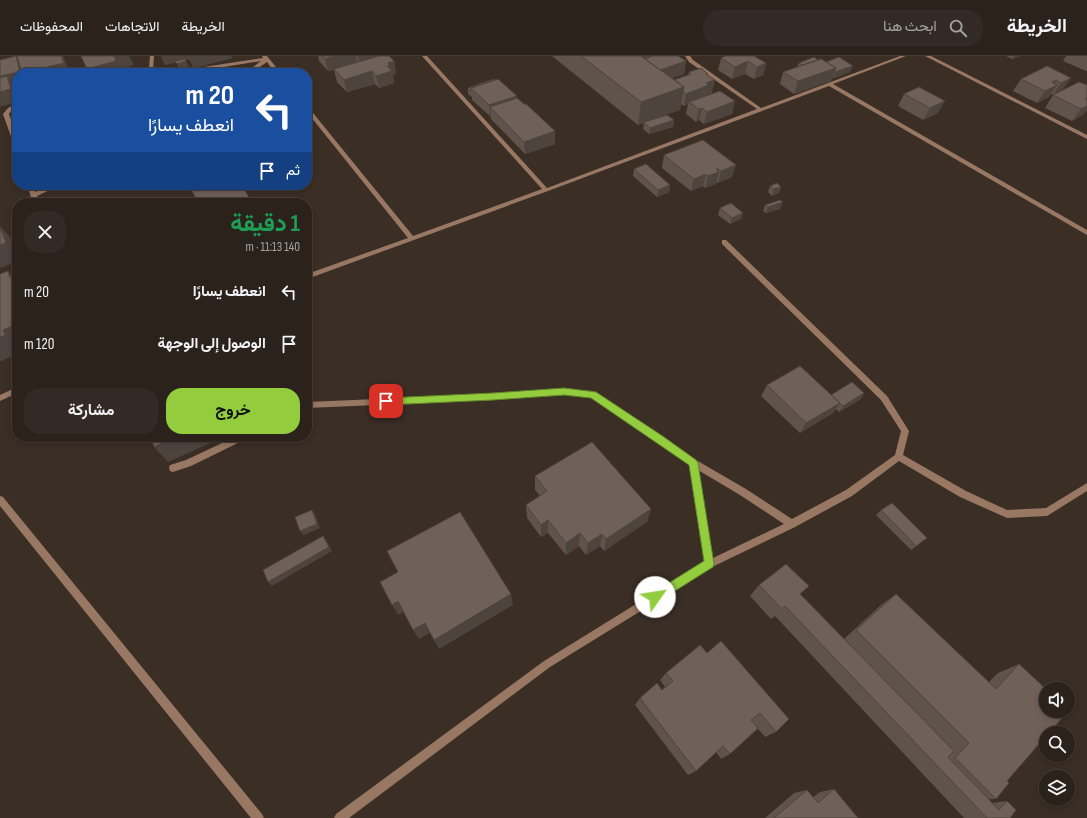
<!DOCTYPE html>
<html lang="ar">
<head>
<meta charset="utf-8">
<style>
	body { margin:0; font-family:"Sofia Sans Condensed",Vazirmatn,sans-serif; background:#342a25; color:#f1f3f6; direction:rtl; height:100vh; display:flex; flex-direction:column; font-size:15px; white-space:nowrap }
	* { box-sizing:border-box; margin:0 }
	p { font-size:13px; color:#a6a4a3 }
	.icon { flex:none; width:22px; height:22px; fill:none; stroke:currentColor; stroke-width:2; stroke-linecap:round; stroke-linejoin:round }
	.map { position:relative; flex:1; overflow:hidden; direction:ltr }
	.side { position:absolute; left:12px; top:142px; width:300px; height:244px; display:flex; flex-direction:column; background:#2c221c; border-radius:16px; box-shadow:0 2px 6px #0003,0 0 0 1px #483f3b; direction:rtl }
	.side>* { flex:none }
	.top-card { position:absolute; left:12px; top:12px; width:300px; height:122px; border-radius:16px; box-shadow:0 2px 6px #0003,0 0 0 1px #483f3b; direction:rtl; background:#1a4fa0; color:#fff; overflow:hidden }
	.controls { position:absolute; left:1039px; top:626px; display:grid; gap:8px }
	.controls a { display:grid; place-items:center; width:36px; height:36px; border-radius:50%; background:#2c221c; box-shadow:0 2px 6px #0003,0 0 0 1px #483f3b; font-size:20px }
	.pin { position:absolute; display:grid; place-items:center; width:34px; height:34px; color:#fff; margin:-17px; border-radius:8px; box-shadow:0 2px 6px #0006 }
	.me { position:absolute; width:44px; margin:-22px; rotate:58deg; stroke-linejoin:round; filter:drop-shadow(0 0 3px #0008) }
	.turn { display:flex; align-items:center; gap:14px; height:84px; padding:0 12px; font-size:18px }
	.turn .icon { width:52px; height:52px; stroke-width:2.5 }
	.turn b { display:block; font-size:28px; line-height:34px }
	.then { display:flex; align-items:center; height:38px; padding:0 12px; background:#0003; gap:8px; font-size:15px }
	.round { display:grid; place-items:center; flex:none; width:42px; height:42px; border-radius:16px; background:#342a25 }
	.summary { display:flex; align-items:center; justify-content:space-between; height:68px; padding:0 12px }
	h1 { font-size:24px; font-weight:700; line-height:30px; color:#1e9e55 }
	.button { display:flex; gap:8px; margin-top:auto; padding:8px 12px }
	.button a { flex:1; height:46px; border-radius:16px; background:#93cc3d; color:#111; font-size:16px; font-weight:700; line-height:46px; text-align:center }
	.button a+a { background:#342a25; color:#f1f3f6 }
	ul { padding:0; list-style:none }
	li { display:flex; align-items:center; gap:12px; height:52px; padding:0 12px }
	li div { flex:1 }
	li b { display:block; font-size:15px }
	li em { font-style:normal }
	header { display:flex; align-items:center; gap:24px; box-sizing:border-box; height:56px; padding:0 20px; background:#2c221c; border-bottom:1px solid #483f3b }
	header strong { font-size:19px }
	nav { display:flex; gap:22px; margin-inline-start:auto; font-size:14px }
	.search { width:280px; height:36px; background:#342a25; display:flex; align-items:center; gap:10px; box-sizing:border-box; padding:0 14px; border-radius:16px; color:#a6a4a3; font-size:15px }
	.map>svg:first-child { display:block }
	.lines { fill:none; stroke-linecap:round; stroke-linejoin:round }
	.minor { fill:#987863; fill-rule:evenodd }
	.wall { fill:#5f534c }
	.shaded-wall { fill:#4e443e }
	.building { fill:#6f6158; stroke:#4e443e }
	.route { fill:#93cc3d; stroke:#608528 }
</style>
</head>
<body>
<header>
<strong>الخريطة</strong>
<div class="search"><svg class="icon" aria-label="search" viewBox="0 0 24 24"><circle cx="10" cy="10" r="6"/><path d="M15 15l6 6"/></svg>ابحث هنا</div>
<nav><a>الخريطة</a><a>الاتجاهات</a><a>المحفوظات</a></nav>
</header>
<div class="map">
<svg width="1087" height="762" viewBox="0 0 1087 762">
	<rect width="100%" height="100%" fill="#3a2e25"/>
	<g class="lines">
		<path class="minor" d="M150 0H154L153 14 145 17H137L149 12Z
			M262 0H267L281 17H275L267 6 251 17H245L261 5 187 17H174L177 15 263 2Z
			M422 0H427L547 132 757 53 689 6 685 0H690L693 4 761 52 900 0H906L833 28 1087 174V179L829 30 548 135 307 223V218L408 182 307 56V51L309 52 413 180 542 133Z
			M925 0H931L1087 79V83Z
			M17 47V51L12 54 9 58 17 81V91L14 89 3 58 8 52Z
			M27 129H33L35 136 52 129H60L37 140 39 147H33Z
			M722 184H726L887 340 909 375 903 399 966 435 1007 454 1046 452 1087 427V435L1047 460 1007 462 960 441 899 405 852 440 795 471 712 511 550 611 349 762H334L336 758 544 605 704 506 689 409 647 378 591 341 564 339 493 344 307 352V346L493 338 564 333 593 335 653 374 696 404 746 433 792 463 846 434 895 399 901 375 881 344 722 188ZM698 414 740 439 784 468 713 502Z
			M17 331V337L0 345V339Z
			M235 381H247L246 383 191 410 173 416 170 415 169 412 170 409 186 404Z
			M0 440 3 441 262 758 264 762H251L0 450Z"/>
	</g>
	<path class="wall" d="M161 0H231L232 2 194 12 189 3 185 4 189 11 180 14 176 6 165 9Z
		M318 0H389L394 5 396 17 393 19 394 27 379 32 375 28 347 36 337 26 334 14 328 15 319 5Z
		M552 0H678L686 5 684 18 671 22 674 24 688 19 689 16 708 18V19L712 37 707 39 735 45 732 58 704 68 699 64 696 66 686 58 688 48 684 50 681 48 680 54 656 62 674 64 673 71 649 78 643 73 644 67 638 69Z
		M1006 0H1020L1012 3Z
		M1066 0H1087V15H1086L1063 5Z
		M721 2 766 7 763 19 754 23 745 18 732 23 718 14Z
		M818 4 826 6 850 16 832 22 831 25 794 38 780 28 783 16 797 11 799 7Z
		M1071 22 1062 34 1053 39 1051 38 1049 41 1037 47 1013 35 1021 23Z
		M1087 29V55H1086L1083 59 1072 65 1045 52 1053 39Z
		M919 31 938 57 923 64 898 50 904 38Z
		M468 32 517 42 555 75V88L525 98 491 63V61L472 44V41L468 38Z
		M703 84 732 121 718 127 716 126V128L705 132 703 130 691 135 662 112 664 99Z
		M634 113 670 129 669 136 657 141 633 120Z
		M770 130 781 131 779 137 772 140 768 136Z
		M765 149 780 153 766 157 763 155Z
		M720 152 741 163 730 168 718 159Z
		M767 329 831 339 861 343 839 356 836 353 833 357 800 377 761 340Z
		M535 420 651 453 647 466 604 495 600 490 586 499 579 490 566 499 548 477 541 481 527 462 526 449 540 440 535 434Z
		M881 454 922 486 911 494 876 459Z
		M759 529 800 538 844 583 881 549 896 538 989 626 998 617 1019 608 1007 725 996 743H989L992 747 1007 745 1010 762H964L775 560 771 563 750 540Z
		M721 585 776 676 765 681 758 673 730 698 721 703 716 696 696 715 688 719 635 649 640 642 662 634 665 631 660 624 666 617 707 597Z
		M834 733 858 762H765L794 737 807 734 813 741 820 736Z"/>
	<path class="shaded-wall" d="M16 0 24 12 61 0H63L70 17H17V31H15L17 36V46L0 51V20Z
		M116 0H129L134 9 121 13 123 17H89L87 13Z
		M161 0H188L189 3 165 9Z
		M188 0H231L232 2 194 12Z
		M336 0H356L358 7 328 15 325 3Z
		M358 0H379L360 9Z
		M640 0H657L640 12Z
		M1014 0H1020L1012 3Z
		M186 5 189 11 180 14 177 8Z
		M394 5 396 17 393 19 394 27 379 32 376 20 387 10 388 7Z
		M686 5 684 18 655 28 656 15Z
		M748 5 745 18 732 23 735 11Z
		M766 7 763 19 754 23 757 11Z
		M853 10 850 16 833 23 835 16Z
		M836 12 831 25 794 38 798 25Z
		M372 15 375 28 347 36 344 24Z
		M1071 22 1062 34 1053 39 1061 27Z
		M715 24 712 37 707 39 706 42 689 46 688 48 684 50 686 38 706 27Z
		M1056 24 1051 32 1057 29 1049 41 1037 47 1045 35 1052 26Z
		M684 31 680 54 638 69 641 46Z
		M517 40V52L490 51 491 61 490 62 489 49Z
		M1087 42V54L1083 59 1072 65 1081 53 1085 43Z
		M735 45 732 58 704 68 707 56Z
		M945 45 938 57 923 64 930 52Z
		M702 52 699 64 696 66 699 53Z
		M674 64 673 71 649 78 650 72Z
		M555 75V88L525 98 524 86Z
		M736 109 732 121 718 127 721 115Z
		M716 113H718L717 116H719L716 128 705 132 708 120Z
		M706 118 703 130 691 135 694 123Z
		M670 129 669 136 657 141 658 134Z
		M781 131 779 137 772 140 774 133Z
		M783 146 780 153 766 157 768 151Z
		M743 157 741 163 730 168 732 162Z
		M0 170 15 187 17 192V206L0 212Z
		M8 215 17 224 10 221Z
		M17 268V298L1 305H0V281L3 274Z
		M864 337 861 343 839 356 843 350Z
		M840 347 833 357 800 377 806 367Z
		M177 381H224L168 406 154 391Z
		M651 453 647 466 604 495 606 483Z
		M312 454 315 458 320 472 304 479 300 475Z
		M548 464V477L541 481V469Z
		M580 477 579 490 566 499V487Z
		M602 478 600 490 586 499 588 487Z
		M323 480 326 484 332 495 272 530 268 526Z
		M511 538 513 549 439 593 434 584Z
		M398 545 404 556 398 559 392 549Z
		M425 567 430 577 419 583 413 574Z"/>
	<path class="building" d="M16 0 20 16 0 20V4Z
		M17 0H61L64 7 22 17Z
		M81 0H116H114L116 5 87 13Z
		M322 0H336L325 3Z
		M379 0H389L394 5 388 7 390 10H387L392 15 376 20 372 15 344 24 334 13Z
		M581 0H641L684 31 641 46Z
		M652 0H678L686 5 660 14 645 3Z
		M725 0H754L766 7 757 11 748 5 735 11 721 2Z
		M814 1 818 4 802 9 799 7Z
		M839 1 853 10 835 16H834L836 12 826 6Z
		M185 3 186 5 177 8 175 5Z
		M821 3 836 12 798 25 783 16Z
		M1047 10 1071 22 1061 27 1056 24 1052 26 1057 29 1045 35 1021 23Z
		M701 12 708 18H706L715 24 706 27 709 29 686 38 683 35 684 31 674 24 691 18 689 16Z
		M7 20 11 33 0 36V22Z
		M494 23 495 24 471 32V35L468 32Z
		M498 23 517 40 489 49 471 32Z
		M1079 26 1087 29V42L1085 43 1087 44V50L1081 53 1053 39Z
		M919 31 945 45 930 52 904 38Z
		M720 35 735 45 707 56 702 52 699 53 689 46Z
		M517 42 524 48H526L555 75 524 86 490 51Z
		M667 59 674 64 650 72 644 66Z
		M703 84 736 109 721 115 718 113H716L719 116 708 120 706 118 694 123 664 99Z
		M646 108 670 129 658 134 634 113Z
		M777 127 781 131 774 133 770 130Z
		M189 129H242L252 147H198Z
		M780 144 783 146 768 151 765 149Z
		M731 147 743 157 732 162 720 152Z
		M0 171 6 187 0 189Z
		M8 215 10 221 17 218V268L3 274 5 279 0 281V218Z
		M800 310 840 347 806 367 767 329Z
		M852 326 864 337 843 350 839 347H840L831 339Z
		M151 381H177L154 391Z
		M592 386 651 453 606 483 602 478 588 487 580 477 566 487 548 464 541 469 526 449 547 435 535 420Z
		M892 447 927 482 916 490 881 454Z
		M312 454 317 468 300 475 295 461Z
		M460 456 511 538 434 584 425 567 413 574 398 545 392 549 380 526 398 516 387 495Z
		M323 480 329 491 268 526 263 514Z
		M786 508 809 530 800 538 954 695 948 701 999 754 1007 745 1016 754 1010 762H987L785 550 782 553 759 529Z
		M896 538 996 633 1019 608 1046 633V655H1068L1049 677H1046V680L1007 725 1009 727 996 743 955 702 969 687 856 574Z
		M721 585 789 663 776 676 760 657 751 664 758 672 730 698 723 690 696 715 640 642 657 627 662 634 673 625 666 617 700 589 707 597Z
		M834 733 858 762H774L807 734 818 747Z"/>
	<path class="route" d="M564 332 596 336 664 381 696 404 698 407 714 508 713 511 659 545 655 546 651 545 650 541 651 538 704 505 689 409 591 342 564 339 493 344 386 349 381 345 386 342 493 337Z"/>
</svg>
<div class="controls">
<a><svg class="icon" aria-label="sound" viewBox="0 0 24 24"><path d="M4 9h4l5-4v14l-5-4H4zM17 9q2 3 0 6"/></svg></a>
<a><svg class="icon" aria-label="search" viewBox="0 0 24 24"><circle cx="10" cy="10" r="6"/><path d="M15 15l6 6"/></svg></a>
<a><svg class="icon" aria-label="layers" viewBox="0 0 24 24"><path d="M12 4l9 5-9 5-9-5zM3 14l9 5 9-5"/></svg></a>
</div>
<div class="pin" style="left:386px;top:345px;background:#d93025"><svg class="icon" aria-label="arrive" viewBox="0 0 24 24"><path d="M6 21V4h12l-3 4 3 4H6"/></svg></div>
<svg class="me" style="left:655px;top:541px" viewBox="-20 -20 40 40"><circle r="19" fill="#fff"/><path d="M0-13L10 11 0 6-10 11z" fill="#93cc3d"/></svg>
<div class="top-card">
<div class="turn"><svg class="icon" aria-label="left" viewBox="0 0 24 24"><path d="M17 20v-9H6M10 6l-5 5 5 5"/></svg><div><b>20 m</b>انعطف يسارًا</div></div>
<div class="then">ثم<svg class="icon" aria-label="arrive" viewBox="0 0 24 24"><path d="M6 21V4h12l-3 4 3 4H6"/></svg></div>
</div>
<section class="side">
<div class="summary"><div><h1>1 دقيقة</h1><p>140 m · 11:13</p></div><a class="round"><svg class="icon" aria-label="close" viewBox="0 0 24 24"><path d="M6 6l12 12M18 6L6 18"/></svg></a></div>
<ul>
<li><svg class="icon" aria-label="left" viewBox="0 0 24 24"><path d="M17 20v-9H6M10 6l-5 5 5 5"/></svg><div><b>انعطف يسارًا</b></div><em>20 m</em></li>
<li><svg class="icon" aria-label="arrive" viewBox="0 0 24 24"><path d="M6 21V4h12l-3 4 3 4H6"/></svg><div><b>الوصول إلى الوجهة</b></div><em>120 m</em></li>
</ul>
<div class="button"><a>خروج</a><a>مشاركة</a></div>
</section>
</div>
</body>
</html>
